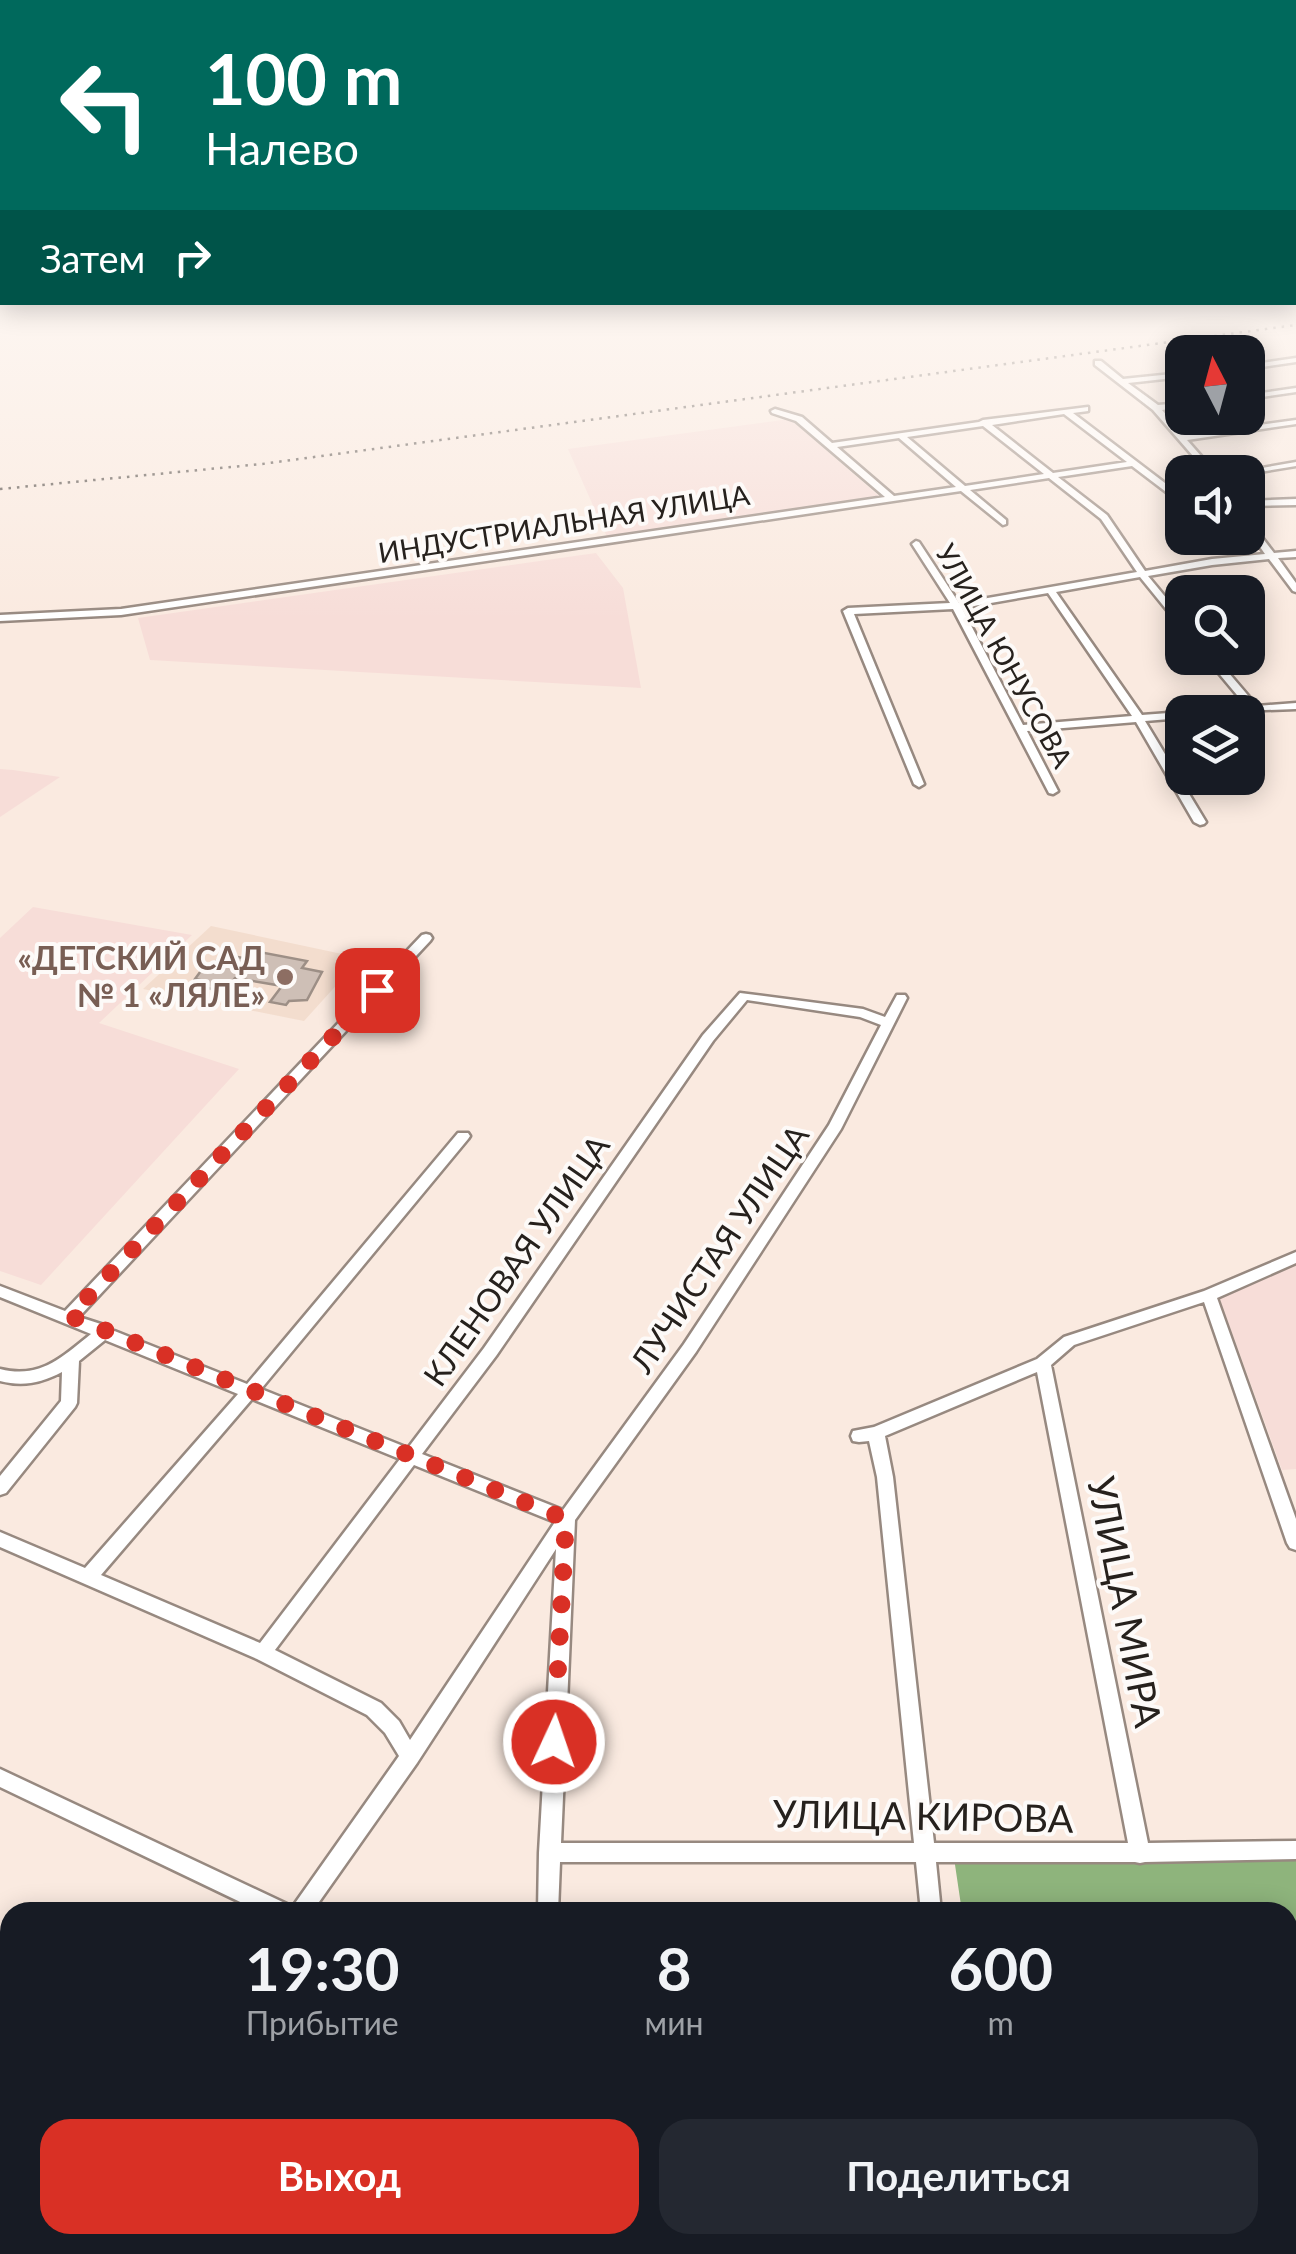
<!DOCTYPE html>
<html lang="ru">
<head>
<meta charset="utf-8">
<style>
	body { margin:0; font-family:Lato,sans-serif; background:#242831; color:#f1f3f6; height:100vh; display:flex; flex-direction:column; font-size:38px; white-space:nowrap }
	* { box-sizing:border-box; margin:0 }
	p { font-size:32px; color:#9ea1a6 }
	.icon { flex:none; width:55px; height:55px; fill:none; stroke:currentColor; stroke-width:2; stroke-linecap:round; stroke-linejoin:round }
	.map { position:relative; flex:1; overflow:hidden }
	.sheet { position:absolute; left:0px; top:1902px; width:1298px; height:352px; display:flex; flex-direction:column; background:#171b24; border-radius:30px 30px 0 0; box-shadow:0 5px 25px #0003 }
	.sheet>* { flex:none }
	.banner { position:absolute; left:0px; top:0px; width:1298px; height:305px; box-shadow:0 5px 25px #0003; background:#00695c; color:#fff; overflow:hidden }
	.needle { width:65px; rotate:354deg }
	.controls { position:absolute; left:1165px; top:335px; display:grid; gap:20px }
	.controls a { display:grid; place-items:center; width:100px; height:100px; border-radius:20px; background:#171b24; box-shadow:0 5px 25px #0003; font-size:50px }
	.pin { position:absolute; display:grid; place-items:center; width:85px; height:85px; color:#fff; margin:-42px; border-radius:20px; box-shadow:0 5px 15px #0006 }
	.me { position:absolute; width:110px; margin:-55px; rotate:3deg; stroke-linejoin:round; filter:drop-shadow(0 0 8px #0008) }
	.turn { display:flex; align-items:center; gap:35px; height:210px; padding:0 40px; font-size:45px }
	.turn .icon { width:130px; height:130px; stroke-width:2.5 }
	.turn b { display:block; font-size:70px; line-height:85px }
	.then { display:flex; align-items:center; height:95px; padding:0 40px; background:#0003; gap:20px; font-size:38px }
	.eta { display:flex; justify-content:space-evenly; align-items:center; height:170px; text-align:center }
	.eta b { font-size:60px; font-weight:700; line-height:70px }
	.action { display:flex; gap:20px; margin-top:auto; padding:20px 40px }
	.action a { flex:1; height:115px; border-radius:30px; background:#d93025; color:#fff; font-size:40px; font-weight:700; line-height:115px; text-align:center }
	.action a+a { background:#242831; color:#f1f3f6 }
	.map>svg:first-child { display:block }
	.built { fill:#f3ddce }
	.industrial { fill:#f7ddd8 }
	.forest { fill:#8eb47c }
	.building { fill:#cebfb6; stroke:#9d8f86; stroke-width:2.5 }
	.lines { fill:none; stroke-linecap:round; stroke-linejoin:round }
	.minor-casing { stroke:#978980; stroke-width:5 }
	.minor { fill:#fff; fill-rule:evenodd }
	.rail { stroke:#514a45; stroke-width:2.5; stroke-dasharray:2.5 6; stroke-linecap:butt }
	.route { stroke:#d93025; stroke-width:18; stroke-dasharray:0 32.4 }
	.education-dot { fill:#8d6e63; stroke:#fdfaf8; stroke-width:4 }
	.labels { text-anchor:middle; stroke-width:8; stroke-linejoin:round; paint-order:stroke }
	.far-street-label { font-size:28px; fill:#26211d; stroke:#fdfaf8 }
	.education-label { font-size:32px; font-weight:bold; fill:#785e54; stroke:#fdfaf8; text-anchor:end }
	.street-label { font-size:32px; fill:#26211d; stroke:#fdfaf8 }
	.near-street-label { font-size:38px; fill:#26211d; stroke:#fdfaf8 }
</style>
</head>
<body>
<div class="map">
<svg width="1296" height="2254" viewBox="0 0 1296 2254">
	<rect width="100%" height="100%" fill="#faeae0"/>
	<path class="built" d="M211 926 361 958 304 1021 143 989Z"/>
	<path class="industrial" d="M790 419 879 496 607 537 568 449Z
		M596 553 623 588 641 688 150 660 138 618Z
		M0 769 13 770 60 777 0 817Z
		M33 907 192 935 99 1023 239 1069 41 1285 0 1271V938Z
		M1296 1265V1469L1282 1470 1219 1297Z"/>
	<path class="forest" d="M1296 1855V2143H1288V1912H962L954 1858Z"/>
	<path class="building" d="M249 950 307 961 302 968 322 972 307 1000 289 1001 286 1005 270 1002 282 986 235 978 222 993 197 984 200 980 195 979 203 968 210 969 222 954 243 958Z"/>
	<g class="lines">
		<g class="minor-casing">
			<path id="minor" d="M1296 358V362L1248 369V365Z
				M1095 361H1101L1123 379 1182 373V377L1128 383 1158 405 1182 403V407L1162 410 1184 435 1296 420V424L1187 440 1215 472H1207L1153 410 1095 365Z
				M1296 388V392L1248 399V395Z
				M1088 407V411L1073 413 1182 496V501H1178L1132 466 1058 477 1107 515 1145 571 1212 559 1265 554 1248 530V522L1251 523 1274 553 1296 551V557L1278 558 1296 583V592L1293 591 1269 559 1212 565 1148 576 1182 617V626L1179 625 1140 577 1056 592 1142 715 1182 712H1184L1182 718 1145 721 1206 822 1204 824 1200 825 1194 822 1136 722 1027 731 1058 791 1053 794 1049 793 953 609 854 614 924 784 919 787 914 784 843 611 848 608 950 603 912 544 916 541 919 542 959 603 1137 572 1101 519 1049 478 970 490 1006 520V524L1003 525 961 491 121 615 0 621V615L121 609 885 497 796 421 772 413 771 411 775 409 802 417 832 443 979 422 983 420ZM1064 414 1127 462 1053 473 992 425ZM983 426 1044 474 965 486 907 437ZM899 438 956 487 894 496 837 447ZM1048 593 1132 716 1023 725 962 608Z
				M1296 462V466L1248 474 1239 472Z
				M1296 499V505L1248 506V501Z
				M1206 658H1216L1257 706 1296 703V709L1210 712 1215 709 1247 707Z
				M426 934 430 935 432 938 430 941 79 1317 110 1327 112 1330 247 1384 458 1133H468L470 1136 468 1139 261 1389 408 1448 484 1348 703 1035 740 993 863 1009 885 1017 897 995H905L907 998 841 1129 696 1352 575 1520 561 1843H914L877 1477 869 1441 859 1442 853 1441 851 1436 853 1431 874 1427 1037 1359 1064 1337 1204 1291 1296 1252V1263L1217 1298 1296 1519V1550L1290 1548 1287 1543 1204 1302 1074 1345 1051 1365 1148 1843 1296 1841V1859L1145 1862 1140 1863 1135 1862H936L941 1912H921L916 1862H560L558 1912H538L539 1853 556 1549 417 1763 312 1912H261L0 1787V1769L289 1905 291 1909 399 1756 385 1733 367 1715 257 1659 0 1547V1532L85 1568 238 1394 105 1340 79 1361 77 1403 75 1407 6 1493 0 1495V1476L61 1401 62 1372C41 1383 23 1387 0 1381V1369C40 1379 61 1358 91 1334L0 1297V1286L65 1311 422 935ZM747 1000 860 1017 881 1025 829 1125 684 1344 563 1510 422 1454 496 1356 713 1041ZM1037 1372 1128 1843H934L893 1477 885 1436ZM252 1399 400 1459 260 1643 101 1575ZM414 1465 555 1522 410 1740 399 1721 381 1703 275 1650Z
				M0 2009 10 2014V2036L0 2031Z
				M32 2245H59L55 2254H28Z
				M527 2245H551V2254H527Z
				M961 2245H985L986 2254H962Z"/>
		</g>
		<use href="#minor" class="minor"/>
		<path class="rail" d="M0 489 262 464 1296 325"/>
	</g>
	<linearGradient id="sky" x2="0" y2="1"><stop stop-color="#8fbced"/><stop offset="0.49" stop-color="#fdf6f1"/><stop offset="1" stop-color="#fdf6f1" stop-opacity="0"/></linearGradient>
	<rect width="1296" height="620" fill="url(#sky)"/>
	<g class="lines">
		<path class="route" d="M377 990 70 1316 566 1519 554 1742"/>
	</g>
	<circle class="education-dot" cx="285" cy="977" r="10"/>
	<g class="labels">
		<g class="far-street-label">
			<text transform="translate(564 524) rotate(-9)" y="10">ИНДУСТРИАЛЬНАЯ УЛИЦА</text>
			<text transform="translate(1004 656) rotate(61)" y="10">УЛИЦА ЮНУСОВА</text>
		</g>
		<g class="education-label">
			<text x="265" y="970">«ДЕТСКИЙ САД<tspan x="265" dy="37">№ 1 «ЛЯЛЕ»</tspan></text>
		</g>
		<g class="street-label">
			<text transform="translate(720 1249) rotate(-56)" y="11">ЛУЧИСТАЯ УЛИЦА</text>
			<text transform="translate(517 1261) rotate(-55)" y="11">КЛЕНОВАЯ УЛИЦА</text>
		</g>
		<g class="near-street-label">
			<text transform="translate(1124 1602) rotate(79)" y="13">УЛИЦА МИРА</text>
			<text transform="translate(923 1817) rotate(1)" y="13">УЛИЦА КИРОВА</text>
		</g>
	</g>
</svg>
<div class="controls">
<a><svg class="needle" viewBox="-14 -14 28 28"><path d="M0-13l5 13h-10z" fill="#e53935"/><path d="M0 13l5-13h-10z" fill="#9ea1a6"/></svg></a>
<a><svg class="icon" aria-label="sound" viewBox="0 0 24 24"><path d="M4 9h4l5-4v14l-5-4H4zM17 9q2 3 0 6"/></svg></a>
<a><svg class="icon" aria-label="search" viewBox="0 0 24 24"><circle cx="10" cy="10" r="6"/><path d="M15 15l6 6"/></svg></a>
<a><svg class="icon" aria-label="layers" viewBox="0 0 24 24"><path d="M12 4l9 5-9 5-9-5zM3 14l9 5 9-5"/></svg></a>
</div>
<div class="pin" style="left:377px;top:990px;background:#d93025"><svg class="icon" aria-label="arrive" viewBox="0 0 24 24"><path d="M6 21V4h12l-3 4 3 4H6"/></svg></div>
<svg class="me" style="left:554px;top:1742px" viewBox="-20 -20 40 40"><circle r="17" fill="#d93025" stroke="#fff" stroke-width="3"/><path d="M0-11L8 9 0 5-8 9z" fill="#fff"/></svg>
<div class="banner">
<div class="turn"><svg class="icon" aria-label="left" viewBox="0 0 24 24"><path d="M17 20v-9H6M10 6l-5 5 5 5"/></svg><div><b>100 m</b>Налево</div></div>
<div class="then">Затем<svg class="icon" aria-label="right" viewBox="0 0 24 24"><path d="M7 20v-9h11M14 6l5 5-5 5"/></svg></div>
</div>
<section class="sheet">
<div class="eta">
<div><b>19:30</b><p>Прибытие</p></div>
<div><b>8</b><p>мин</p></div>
<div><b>600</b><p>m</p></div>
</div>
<div class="action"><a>Выход</a><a>Поделиться</a></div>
</section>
</div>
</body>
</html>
